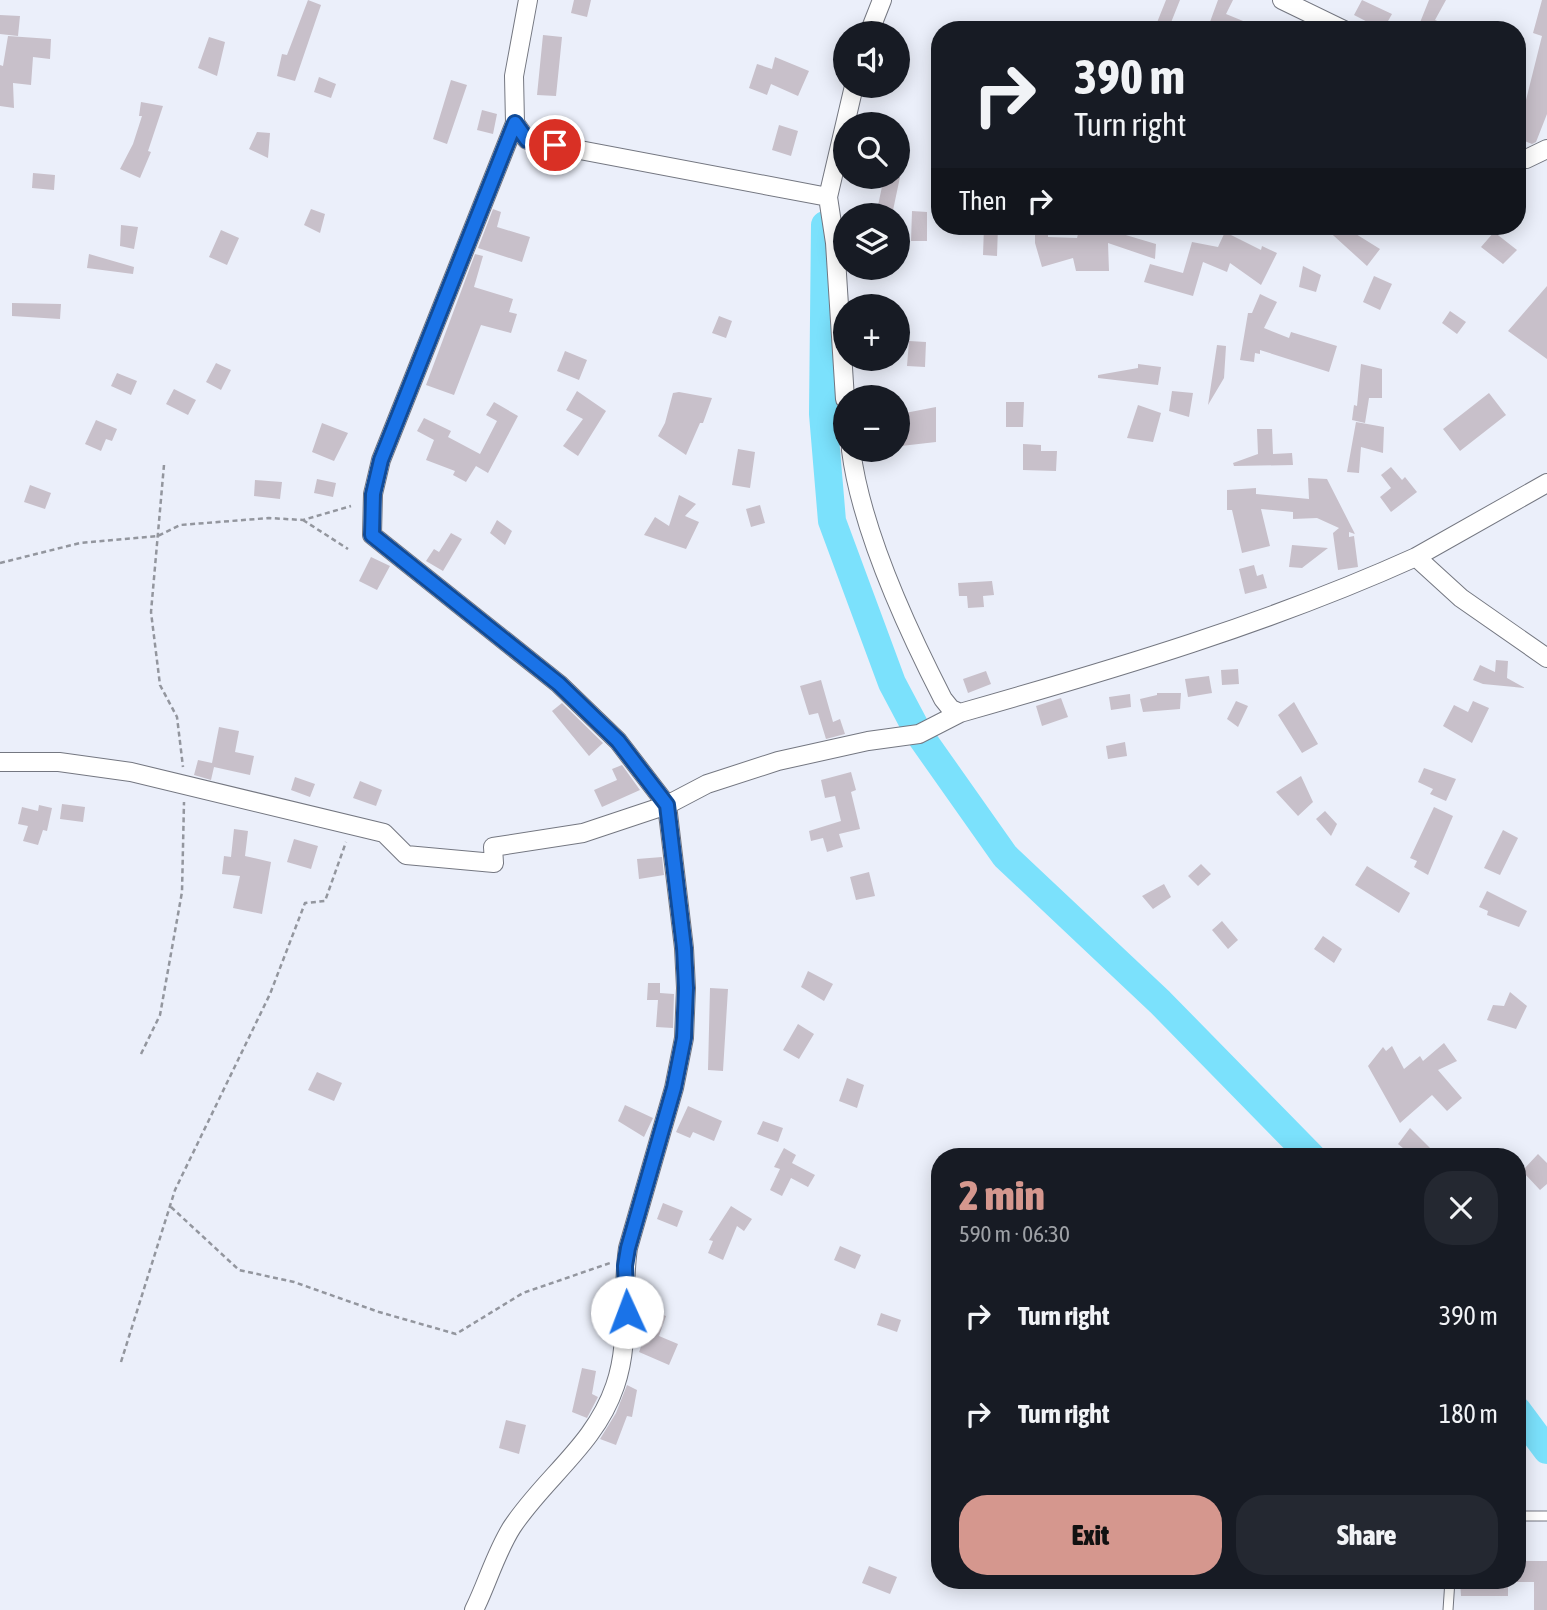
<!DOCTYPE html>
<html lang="en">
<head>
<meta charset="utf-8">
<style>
	body { margin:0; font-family:"Asap Condensed",sans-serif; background:#242831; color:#f1f3f6; height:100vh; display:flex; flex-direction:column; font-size:26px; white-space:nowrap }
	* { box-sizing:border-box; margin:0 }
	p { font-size:23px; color:#9ea1a6 }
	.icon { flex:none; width:38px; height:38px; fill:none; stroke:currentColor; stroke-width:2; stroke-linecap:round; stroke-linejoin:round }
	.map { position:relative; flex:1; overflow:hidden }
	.details { position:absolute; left:931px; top:1148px; width:595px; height:441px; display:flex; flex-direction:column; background:#171b24; border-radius:28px; box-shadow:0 4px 18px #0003 }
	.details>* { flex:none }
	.hud { position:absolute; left:931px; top:21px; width:595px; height:214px; border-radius:28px; box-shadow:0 4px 18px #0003; background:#171b24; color:#f1f3f6; overflow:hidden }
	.buttons { position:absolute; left:833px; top:21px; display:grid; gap:14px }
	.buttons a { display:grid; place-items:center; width:77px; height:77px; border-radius:50%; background:#171b24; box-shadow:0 4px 18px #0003; font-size:35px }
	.pin { position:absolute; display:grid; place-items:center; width:60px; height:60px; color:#fff; margin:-30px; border:4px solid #fff; border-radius:50%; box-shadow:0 2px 7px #0007 }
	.me { position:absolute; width:77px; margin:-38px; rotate:358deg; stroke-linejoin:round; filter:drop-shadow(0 0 5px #0008) }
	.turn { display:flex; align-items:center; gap:24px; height:147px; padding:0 28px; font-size:32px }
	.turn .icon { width:91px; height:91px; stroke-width:2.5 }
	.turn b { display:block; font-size:49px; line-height:60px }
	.then { display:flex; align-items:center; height:66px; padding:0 28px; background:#0003; gap:14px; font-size:26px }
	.round { display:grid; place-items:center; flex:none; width:74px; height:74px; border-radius:28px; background:#242831 }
	.summary { display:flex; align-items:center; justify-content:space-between; height:119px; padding:0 28px }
	h1 { font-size:42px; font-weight:800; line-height:52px; color:#d5978e }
	.button { display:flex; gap:14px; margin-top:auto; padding:14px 28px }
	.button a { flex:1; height:80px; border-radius:28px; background:#d5978e; color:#111; font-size:28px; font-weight:800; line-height:80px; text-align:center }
	.button a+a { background:#242831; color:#f1f3f6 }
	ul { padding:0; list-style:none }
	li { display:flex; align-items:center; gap:21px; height:98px; padding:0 28px }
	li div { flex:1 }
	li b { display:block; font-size:26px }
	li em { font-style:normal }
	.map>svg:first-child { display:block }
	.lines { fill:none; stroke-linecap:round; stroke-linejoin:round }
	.river { stroke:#7be1fc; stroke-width:28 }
	.building { fill:#c8c0ca }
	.lane-casing { stroke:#747781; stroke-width:11 }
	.street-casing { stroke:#747781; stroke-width:20 }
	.path { stroke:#93969e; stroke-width:2.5; stroke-dasharray:5 3.5; stroke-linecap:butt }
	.lane { stroke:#fff; stroke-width:9 }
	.street { stroke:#fff; stroke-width:18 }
	.route-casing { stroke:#114b97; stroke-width:18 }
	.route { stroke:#1a73e8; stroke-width:12 }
</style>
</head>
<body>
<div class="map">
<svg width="1547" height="1610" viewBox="0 0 1547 1610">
	<rect width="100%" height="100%" fill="#ebeffa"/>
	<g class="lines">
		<path class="river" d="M825 225 823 414 832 521 892 683 919 734 1005 856 1160 1002 1312 1157
			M1517 1410 1547 1450"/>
	</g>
	<path class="building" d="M308 0 321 5 295 81 277 76 282 54 287 55Z
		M574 0H591L587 17 571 13Z
		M1166 0H1180L1168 30H1154Z
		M1218 0H1233L1226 14 1265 30H1207Z
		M1362 0 1392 14 1383 30 1354 15Z
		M1429 0H1446L1435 20 1458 30H1417Z
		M1542 0H1547V114L1536 142 1532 144 1517 138V114L1522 116 1542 36 1533 33Z
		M0 15 20 16 18 36 0 34Z
		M543 35 562 37 556 96 537 95Z
		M8 36 51 39 50 59 33 57 31 85 13 83 14 108 0 106V65L3 66Z
		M209 37 225 42 217 76 198 68Z
		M775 57 809 71 798 96 771 84 767 95 749 88 757 64 772 69Z
		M319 77 336 84 331 98 314 92Z
		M451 80 467 85 447 144 433 139Z
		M141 102 163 106 148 151 151 152 140 178 120 169 133 144 142 116H139Z
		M482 110 497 114 493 134 477 130Z
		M779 125 798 131 791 156 772 150Z
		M257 132 270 133 268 158 249 149Z
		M33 173 55 175 54 190 32 188Z
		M884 177H900L892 215H876Z
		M311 209 325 214 320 233 304 225Z
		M493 209 501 212 497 227 530 237 522 262 478 248Z
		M912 211 927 212V241H911Z
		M121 225 138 227 134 249 120 246Z
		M984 226H998L997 256 983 255Z
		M1035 226H1048V237L1077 238 1080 226 1120 230 1119 233 1156 244 1155 259 1108 243 1109 271H1076L1073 258 1042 267 1035 243Z
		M1323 226H1343L1380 249 1367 266Z
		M221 230 239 238 227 265 209 257Z
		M1225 232 1261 250 1262 246 1277 253 1261 285 1230 263 1227 272 1203 262 1193 296 1144 282 1150 264 1183 273 1192 242 1218 247Z
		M1494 232 1517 250 1503 264 1481 247Z
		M89 254 134 267 133 274 87 268Z
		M475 254 483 256 474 287 513 299 509 312 517 314 511 333 481 325 454 395 426 385Z
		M1303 266 1321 275 1316 292 1299 287Z
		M1374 276 1392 284 1380 310 1363 302Z
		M1547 286V359L1508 331Z
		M1260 294 1277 302 1264 328 1289 338 1291 332 1337 346 1329 372 1260 350V354L1255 353 1254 362 1240 360 1248 313H1252Z
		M12 303 61 304 60 319 12 316Z
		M1450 311 1466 322 1457 334 1442 323Z
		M719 316 732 321 726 338 712 333Z
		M909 341 926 342 925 367 907 366Z
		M1217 345 1226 346 1224 378 1208 405Z
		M565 351 587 360 579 380 557 371Z
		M216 363 231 370 221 390 206 382Z
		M1138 364 1161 367 1158 385 1098 378V375L1138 368Z
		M1361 364 1382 369V398H1369L1365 423 1352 420 1354 405 1357 406Z
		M117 373 137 381 131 395 111 386Z
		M174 389 196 400 188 415 166 404Z
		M577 391 606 411 578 456 563 446 583 419 566 410Z
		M1172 391 1193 393 1189 417 1169 411Z
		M679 392 712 398 703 423H700L686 455 658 436 665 423 673 393Z
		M1489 393 1506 415 1460 451 1443 429Z
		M494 402 518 416 488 473 476 466 466 482 453 475 455 471 426 460 434 440 417 431 424 418 451 431 448 437 480 454 497 421 486 415Z
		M1006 402H1024L1023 427H1006Z
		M1138 405 1161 413 1153 442 1127 438Z
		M936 407V442L901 446 905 413Z
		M96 420 117 429 112 441 106 439 101 451 85 444Z
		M1356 422 1384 427 1383 453 1361 447 1359 473 1347 472Z
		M322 423 348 433 334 461 312 452Z
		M1257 429H1272L1273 454 1292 453 1293 465 1234 466 1233 463 1258 454Z
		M1023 444 1041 445V451H1057L1056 471 1023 470Z
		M738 449 755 452 750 488 732 485Z
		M1391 467 1402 480 1405 477 1417 492 1391 512 1380 497 1391 488 1381 475Z
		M1308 478 1327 479 1355 534 1349 532V537L1354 536 1358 567 1338 570 1333 533 1339 528 1317 518 1293 519V512L1261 509 1270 546 1242 553 1232 510H1227V490L1256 488V494L1309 499Z
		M317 479 336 483 333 497 314 493Z
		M255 480 282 482 280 499 254 496Z
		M30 485 51 493 45 509 24 502Z
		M679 495 696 504 685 516 699 522 686 549 644 535 655 517 669 526Z
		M760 505 765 523 751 527 746 509Z
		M497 520 512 531 505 545 490 533Z
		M451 533 462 539 443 571 426 561 434 549 439 552Z
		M1292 545 1328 548 1302 568 1289 567Z
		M371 557 390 566 377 590 359 581Z
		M1254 565 1257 576 1263 574 1267 588 1245 594 1239 569Z
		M992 581 994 595 983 596 984 607 968 608 967 596H959L958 583Z
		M1496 660 1508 661 1507 678 1525 688 1483 684 1473 680 1480 665 1495 672Z
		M1238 669 1239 684 1222 685 1221 670Z
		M986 671 991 684 968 693 963 679Z
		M1209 676 1212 693 1188 697 1185 679Z
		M821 680 833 722 840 719 845 734 826 739 818 713 809 715 800 686Z
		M1157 693H1181L1180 709 1143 712 1140 699 1157 695Z
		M1130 694 1131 707 1111 710 1109 697Z
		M1061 698 1068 717 1042 726 1036 706Z
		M1236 701 1248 706 1238 727 1227 719Z
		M1473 701 1489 708 1472 743 1443 726 1454 705 1468 712Z
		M1294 702 1318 744 1302 753 1278 715Z
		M562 703 603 743 589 756 552 711Z
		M219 727 239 731 235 752 254 756 250 775 214 767 211 780 194 775 198 760 212 763Z
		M1125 742 1127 756 1108 759 1106 746Z
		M622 765 640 790 602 807 594 790 617 780 612 769Z
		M1424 768 1456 779 1446 801 1430 794 1433 789 1418 782Z
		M851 772 856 790 851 792 860 829 839 834 843 847 827 852 823 838 811 841 809 831 841 821 835 796 825 798 821 780Z
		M1301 776 1313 802 1298 816 1276 792Z
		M295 777 315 784 310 797 291 790Z
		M360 781 382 790 376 806 353 798Z
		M62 804 85 807 83 822 60 819Z
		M39 805 52 808 47 831 43 830 38 845 23 841 28 826 18 824 22 807 38 811Z
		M1434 807 1453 816 1428 875 1414 867 1417 861 1410 858Z
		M1325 811 1337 824 1331 836 1316 819Z
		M234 829 248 831 245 856 271 862 262 914 233 908 240 876 222 874 224 856 231 857Z
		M1503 830 1518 838 1500 875 1484 868Z
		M294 839 318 846 311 869 287 862Z
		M662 857 664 875 639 879 637 859Z
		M1201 864 1211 874 1198 886 1188 876Z
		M1367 866 1410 893 1399 913 1355 885Z
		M869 872 875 896 856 900 850 877Z
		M1164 884 1171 897 1153 909 1142 896Z
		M1487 891 1527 911 1519 927 1487 915 1488 911 1479 907Z
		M1222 921 1238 940 1228 949 1212 930Z
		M1323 936 1342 949 1334 963 1314 949Z
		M808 971 833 984 824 1001 801 987Z
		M648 983H660V993L674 994 673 1028 656 1027 658 1000H647Z
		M710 988 728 989 723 1071 708 1070Z
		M1510 992 1527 1006 1516 1029 1487 1020 1493 1005 1504 1006Z
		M798 1024 814 1034 799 1059 783 1050Z
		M1444 1043 1457 1061 1438 1070 1462 1098 1447 1111 1432 1095 1400 1123 1368 1066 1383 1047 1386 1051 1392 1046 1404 1069 1420 1056 1423 1061Z
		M317 1072 342 1083 334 1101 308 1090Z
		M847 1078 864 1085 857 1108 839 1101Z
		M625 1105 653 1118 644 1137 618 1121Z
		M688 1106 722 1121 714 1141 693 1132 690 1138 676 1132Z
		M763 1121 783 1128 778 1142 757 1134Z
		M1410 1128 1431 1149 1424 1157H1414L1398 1144Z
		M784 1148 796 1155 792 1163 815 1175 808 1187 791 1178 782 1196 770 1190 780 1169 774 1167Z
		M1538 1154 1547 1163V1184L1540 1190 1522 1171Z
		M663 1203 683 1211 677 1227 657 1219Z
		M731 1206 752 1219 744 1231 737 1226 723 1260 708 1253 713 1241 709 1240Z
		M840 1246 861 1255 855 1269 834 1260Z
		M654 1312 666 1316 659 1336 678 1344 669 1365 639 1352Z
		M881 1313 901 1320 897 1332 877 1325Z
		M582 1368 596 1371 592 1394 598 1397 587 1418 572 1412Z
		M627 1385 637 1390 632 1417 627 1416 616 1445 600 1439 616 1413Z
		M506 1420 526 1425 519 1454 499 1448Z
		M1517 1561H1547V1610H1534V1582H1517Z
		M869 1566 897 1577 890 1594 862 1583Z
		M1460 1580H1508V1596H1461Z"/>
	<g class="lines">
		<g class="lane-casing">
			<path id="lane" d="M1517 1516H1547
				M1448 1610 1450 1580"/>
		</g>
		<g class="street-casing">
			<path id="street" d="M528 0 514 76 515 123 527 140 828 197
				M1282 0 1344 30
				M869 33 882 0
				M1517 157 1526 159 1547 149
				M845 399 835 243 828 197 854 86
				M851 450C861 529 906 627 943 699L951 709 960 713C1115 669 1270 623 1416 557
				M1547 483 1416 557 1461 598 1547 658
				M0 762H59L131 772 384 833 406 855 494 863 493 847 583 833 667 805 707 784 778 761 868 741 919 734 960 713
				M474 1610C487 1584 496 1552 512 1527 545 1477 595 1445 615 1386 631 1340 621 1294 628 1248L674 1088 684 1038 686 988 684 948 667 805 618 741 559 684 372 535 373 494 381 460 515 123"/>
		</g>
		<path class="path" d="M164 465 151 612 160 685 177 717 183 767
			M303 520 348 549
			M0 563 80 543 158 536 180 525 269 518 303 520 351 506
			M141 1054 160 1015 182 892 184 802
			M171 1207 239 1270 294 1282 379 1312 456 1334 523 1293 610 1263
			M121 1362 175 1190 270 994 305 903 325 901 346 842"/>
		<use href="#lane" class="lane"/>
		<use href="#street" class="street"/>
	</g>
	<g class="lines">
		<g class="route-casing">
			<path id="route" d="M555 145 527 140 515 123 381 460 373 494 372 535 559 684 618 741 667 805 684 948 686 988 684 1038 674 1088 628 1248 625 1266 627 1312"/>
		</g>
		<use href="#route" class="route"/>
	</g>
</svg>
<div class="buttons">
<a><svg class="icon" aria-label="sound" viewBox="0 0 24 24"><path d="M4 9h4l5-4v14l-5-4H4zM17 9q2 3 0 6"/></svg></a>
<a><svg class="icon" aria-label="search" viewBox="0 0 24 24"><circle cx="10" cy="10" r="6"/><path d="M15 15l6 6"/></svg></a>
<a><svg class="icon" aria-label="layers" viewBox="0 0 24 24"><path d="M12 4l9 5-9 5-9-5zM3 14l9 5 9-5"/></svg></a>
<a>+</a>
<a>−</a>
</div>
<div class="pin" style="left:555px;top:145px;background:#d93025"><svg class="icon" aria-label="arrive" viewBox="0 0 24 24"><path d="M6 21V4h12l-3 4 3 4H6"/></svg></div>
<svg class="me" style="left:627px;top:1312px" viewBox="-20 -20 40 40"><circle r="19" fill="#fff"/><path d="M0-13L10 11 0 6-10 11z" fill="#1a73e8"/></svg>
<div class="hud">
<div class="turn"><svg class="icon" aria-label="right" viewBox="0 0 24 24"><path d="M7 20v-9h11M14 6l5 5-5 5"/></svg><div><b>390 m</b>Turn right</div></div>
<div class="then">Then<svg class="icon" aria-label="right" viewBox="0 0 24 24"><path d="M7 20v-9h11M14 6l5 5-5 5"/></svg></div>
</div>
<section class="details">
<div class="summary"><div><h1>2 min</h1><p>590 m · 06:30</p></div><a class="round"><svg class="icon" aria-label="close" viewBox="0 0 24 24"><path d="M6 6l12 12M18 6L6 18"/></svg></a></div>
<ul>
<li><svg class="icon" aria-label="right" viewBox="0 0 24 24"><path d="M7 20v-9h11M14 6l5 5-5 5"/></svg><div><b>Turn right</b></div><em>390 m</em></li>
<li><svg class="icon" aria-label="right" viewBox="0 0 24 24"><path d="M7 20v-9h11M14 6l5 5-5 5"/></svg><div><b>Turn right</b></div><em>180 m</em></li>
</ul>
<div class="button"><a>Exit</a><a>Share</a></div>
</section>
</div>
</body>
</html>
